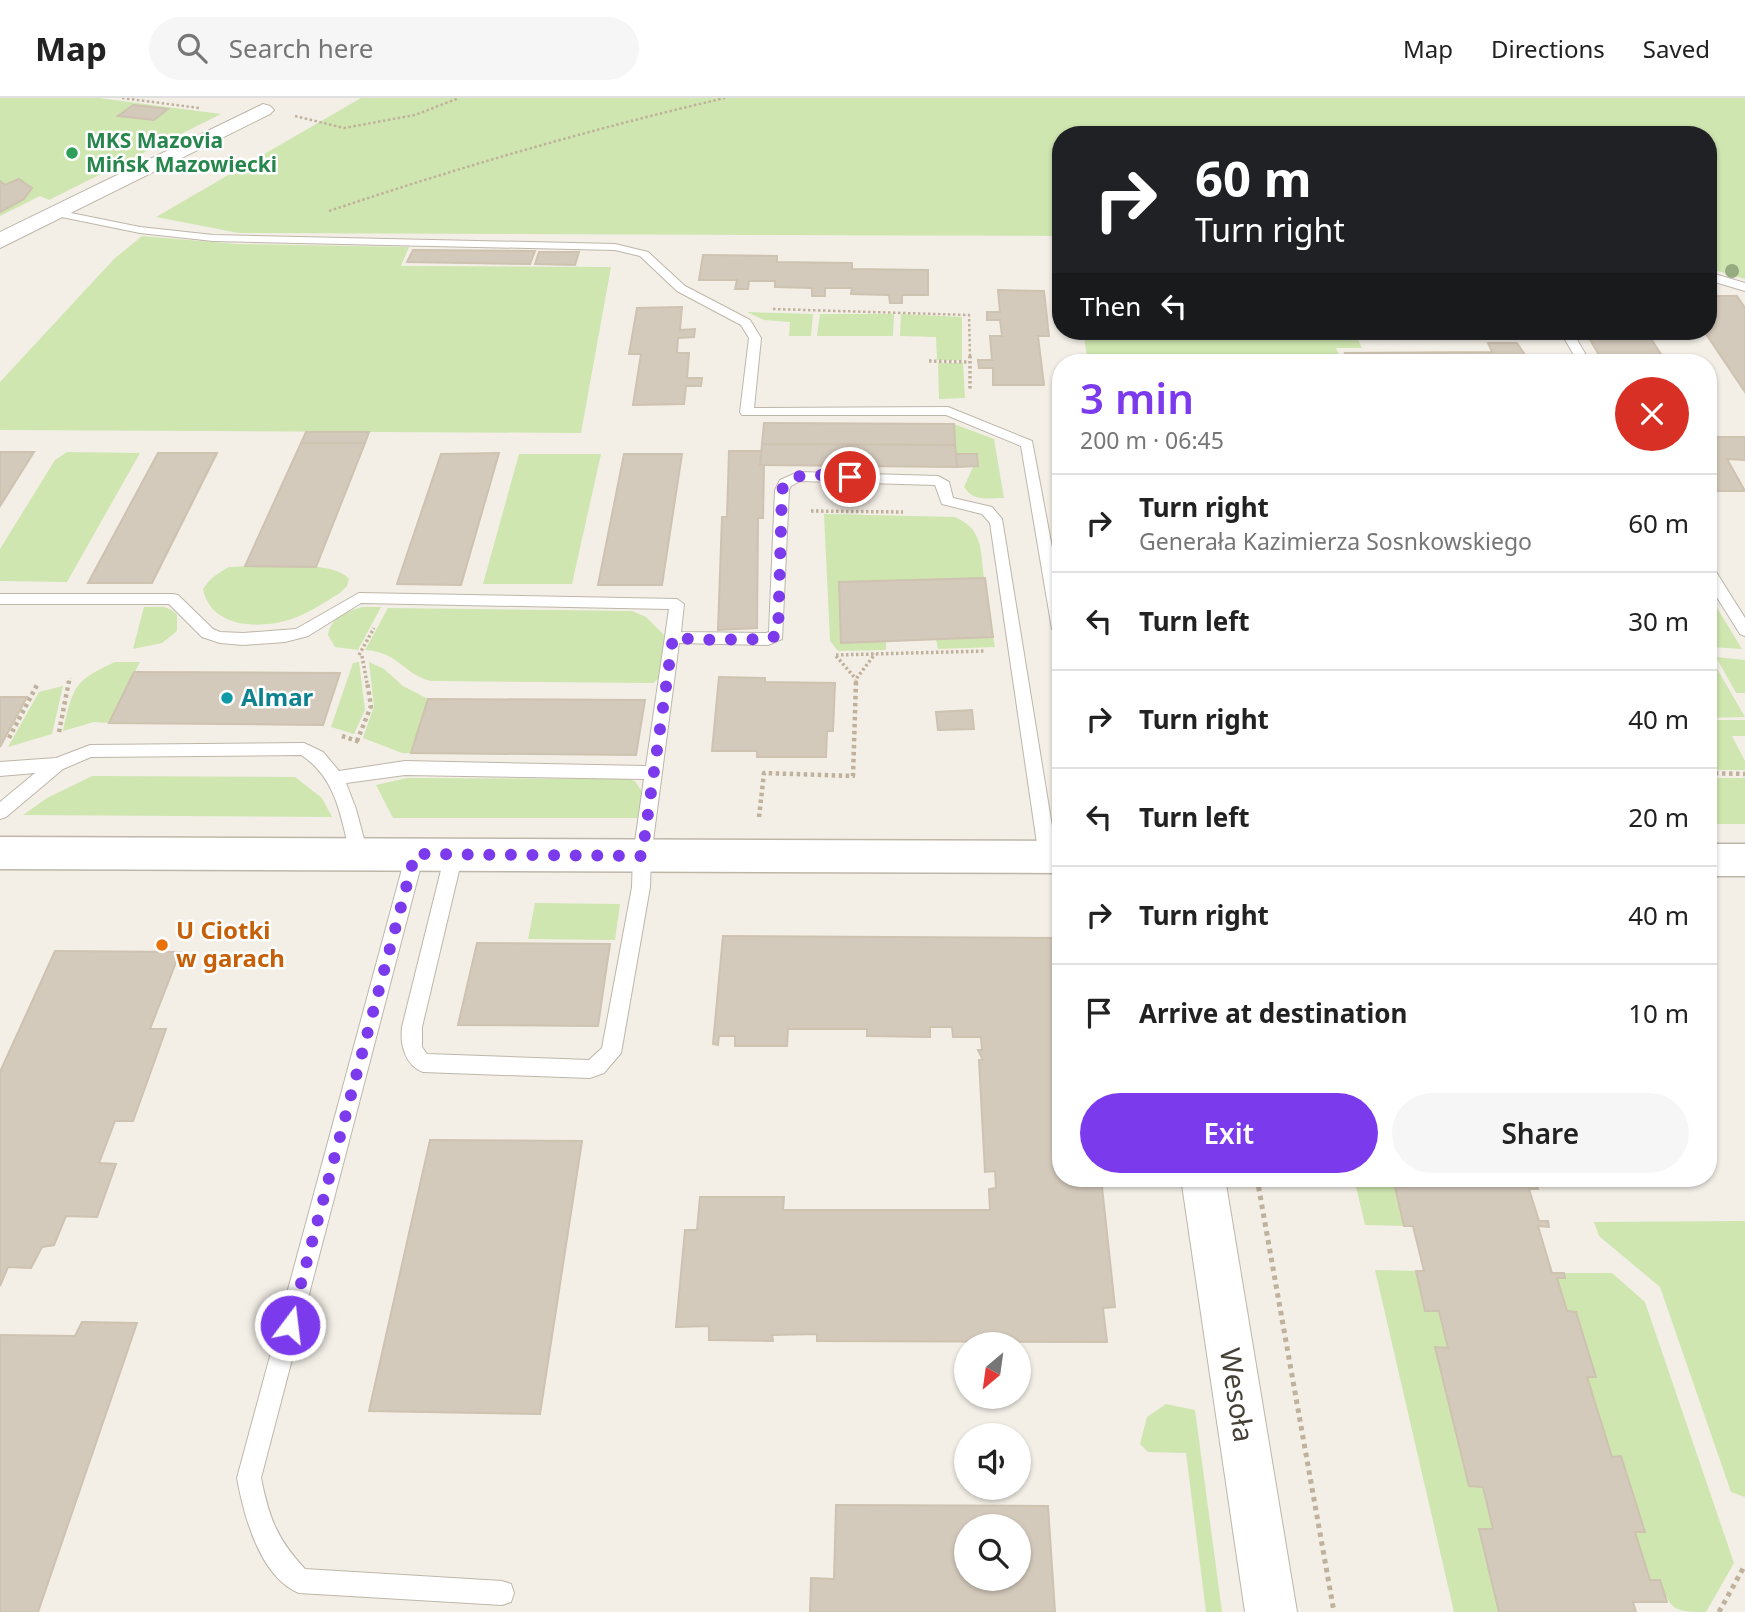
<!DOCTYPE html>
<html lang="en">
<head>
<meta charset="utf-8">
<style>
	body { margin:0; font-family:"Noto Sans",sans-serif; background:#f6f6f6; color:#222; height:100vh; display:flex; flex-direction:column; font-size:26px; white-space:nowrap }
	* { box-sizing:border-box; margin:0 }
	p { font-size:23px; color:#767676 }
	.icon { flex:none; width:38px; height:38px; fill:none; stroke:currentColor; stroke-width:2; stroke-linecap:round; stroke-linejoin:round }
	.map { position:relative; flex:1; overflow:hidden }
	.side { position:absolute; left:1052px; top:256px; width:665px; height:833px; display:flex; flex-direction:column; background:#fff; border-radius:28px; box-shadow:0 2px 5px #0004 }
	.side>* { flex:none }
	.guide { position:absolute; left:1052px; top:28px; width:665px; height:214px; border-radius:28px; box-shadow:0 2px 5px #0004; background:#202124; color:#fff; overflow:hidden }
	.needle { width:46px; rotate:209deg }
	.tools { position:absolute; left:954px; top:1234px; display:grid; gap:14px }
	.tools a { display:grid; place-items:center; width:77px; height:77px; border-radius:50%; background:#fff; box-shadow:0 2px 5px #0004; font-size:35px }
	.pin { position:absolute; display:grid; place-items:center; width:60px; height:60px; color:#fff; margin:-30px; border:4px solid #fff; border-radius:50%; box-shadow:0 2px 7px #0007 }
	.me { position:absolute; width:77px; margin:-38px; rotate:15deg; stroke-linejoin:round; filter:drop-shadow(0 0 5px #0008) }
	.turn { display:flex; align-items:center; gap:24px; height:147px; padding:0 28px; font-size:32px }
	.turn .icon { width:91px; height:91px; stroke-width:2.5 }
	.turn b { display:block; font-size:49px; line-height:60px }
	.then { display:flex; align-items:center; height:66px; padding:0 28px; background:#0003; gap:14px; font-size:26px }
	.round { display:grid; place-items:center; flex:none; width:74px; height:74px; border-radius:37px; background:#f6f6f6 }
	.overview { display:flex; align-items:center; justify-content:space-between; height:119px; padding:0 28px }
	h1 { font-size:42px; font-weight:600; line-height:52px; color:#7c3aed }
	.button { display:flex; gap:14px; margin-top:auto; padding:14px 28px }
	.button a { flex:1; height:80px; border-radius:42px; background:#7c3aed; color:#fff; font-size:28px; font-weight:600; line-height:80px; text-align:center }
	.button a+a { background:#f6f6f6; color:#222 }
	ul { padding:0; list-style:none }
	li { display:flex; align-items:center; gap:21px; height:98px; padding:0 28px; border-top:2px solid #e0e0e0 }
	li div { flex:1 }
	li b { display:block; font-size:26px }
	li em { font-style:normal }
	header { display:flex; align-items:center; gap:42px; box-sizing:border-box; height:98px; padding:0 35px; background:#fff; border-bottom:2px solid #e0e0e0 }
	header strong { font-size:33px }
	nav { display:flex; gap:38px; margin-inline-start:auto; font-size:24px }
	.search { width:490px; height:63px; background:#f6f6f6; display:flex; align-items:center; gap:18px; box-sizing:border-box; padding:0 24px; border-radius:38px; color:#767676; font-size:26px }
	.map>svg:first-child { display:block }
	.green { fill:#cfe6b0 }
	.building { fill:#d4cabc; stroke:#cec2b0; stroke-width:2; fill-rule:evenodd }
	.lines { fill:none; stroke-linecap:round; stroke-linejoin:round }
	.service-casing { stroke:#beb6a9; stroke-width:2 }
	.minor-casing { stroke:#beb6a9; stroke-width:2 }
	.tertiary-casing { stroke:#beb6a9; stroke-width:3 }
	.path-far3 { stroke:#bfb19b; stroke-width:2.5; stroke-dasharray:2.5 2.5; stroke-linecap:butt }
	.path-far2 { stroke:#bfb19b; stroke-width:3.5; stroke-dasharray:2.5 2.5; stroke-linecap:butt }
	.path-far1 { stroke:#bfb19b; stroke-width:4.5; stroke-dasharray:3.5 3.5; stroke-linecap:butt }
	.path { stroke:#bfb19b; stroke-width:5; stroke-dasharray:4.5 4.5; stroke-linecap:butt }
	.service { fill:#fff; fill-rule:evenodd }
	.minor { fill:#fff; fill-rule:evenodd }
	.tertiary { fill:#fff; fill-rule:evenodd }
	.tree { fill:#96ac80 }
	.route { stroke:#7c3aed; stroke-width:12; stroke-dasharray:0 21.6 }
	.leisure-dot { fill:#2e9e5b; stroke:#fff; stroke-width:2.5 }
	.culture-dot { fill:#0f9aa8; stroke:#fff; stroke-width:2.5 }
	.food-dot { fill:#e8710a; stroke:#fff; stroke-width:2.5 }
	.labels { text-anchor:middle; stroke-width:5; stroke-linejoin:round; paint-order:stroke }
	.far-leisure-label { font-size:21px; font-weight:bold; fill:#27864d; stroke:#fff; text-anchor:start }
	.culture-label { font-size:24px; font-weight:bold; fill:#0d838f; stroke:#fff; text-anchor:start }
	.food-label { font-size:24px; font-weight:bold; fill:#c56008; stroke:#fff; text-anchor:start }
	.near-street-label { font-size:28px; fill:#453f36; stroke:#fff }
</style>
</head>
<body>
<header>
<strong>Map</strong>
<div class="search"><svg class="icon" aria-label="search" viewBox="0 0 24 24"><circle cx="10" cy="10" r="6"/><path d="M15 15l6 6"/></svg>Search here</div>
<nav><a>Map</a><a>Directions</a><a>Saved</a></nav>
</header>
<div class="map">
<svg width="1745" height="1514" viewBox="0 0 1745 1514">
	<rect width="100%" height="100%" fill="#f3efe7"/>
	<path class="green" d="M0 0H99L221 16 49 102 40 98 0 118Z
		M361 0H1745V181L1708 170V37H1060V138L239 135 156 119Z
		M142 138 236 146 409 149 401 168 611 169 581 335 0 332V284L114 161Z
		M747 214 813 216 811 238H789L790 224 764 222Z
		M820 216H894L893 238H817Z
		M901 216 962 219V262H937L936 239 900 238Z
		M1083 233H1360L1363 238H1356L1362 250H1336L1342 264H1088Z
		M938 265H963L965 300 939 301Z
		M954 326 994 341 1004 400C987 400 974 404 964 389L973 369 978 368 977 357 956 356Z
		M67 354 140 355 67 484 0 483V451L55 362Z
		M519 356H601L572 486H483Z
		M824 416 955 419C984 432 980 452 984 480L839 484 841 544 886 543V552L838 553 830 543Z
		M229 469C254 468 334 461 349 481L347 488 340 495C323 505 305 518 285 523 254 531 210 528 203 491 210 480 218 475 229 469Z
		M1708 495 1742 551 1710 549Z
		M144 509C156 509 169 506 177 517V533L162 545 133 551Z
		M362 509H381L358 552 335 549 328 537C331 519 346 514 362 509Z
		M388 510 632 513 646 519 664 537 659 580 653 585 431 583C404 577 399 554 365 552Z
		M993 539 995 549 938 551 936 541Z
		M1708 555 1745 619 1708 620Z
		M1716 559 1745 562V595H1736Z
		M115 564H140L109 625 94 624 63 633C73 590 73 583 115 564Z
		M359 564 365 612 354 636 331 629 353 565Z
		M369 564 384 571 403 588 428 601 411 655H402L363 640 374 608Z
		M63 588 52 636 8 649 39 594Z
		M1708 622H1745V638H1732L1745 663V672H1708Z
		M92 678 295 679 322 700 332 719 23 717 47 700Z
		M407 680 629 681 635 683 643 695 638 720H393L376 687Z
		M1708 680H1745V726H1708Z
		M535 805 620 806 615 842 528 841Z
		M1354 1080H1393L1404 1128 1365 1127Z
		M1745 1123V1399L1731 1394 1660 1189 1599 1138 1594 1124Z
		M1375 1172 1416 1173 1425 1213H1439L1448 1250H1435L1469 1388 1483 1389 1493 1431 1479 1432 1499 1514H1454Z
		M1564 1175H1612L1645 1204 1734 1465 1706 1514C1675 1514 1670 1513 1660 1482H1650L1635 1434 1645 1433 1621 1359H1612L1587 1279 1596 1278 1576 1214 1567 1213 1557 1180H1565Z
		M1166 1306 1195 1312 1222 1514H1206L1186 1355 1148 1354 1140 1346 1147 1319Z"/>
	<path class="building" d="M133 7 168 11 154 22 118 18Z
		M19 81 32 90 24 101 0 114V83L5 87Z
		M413 152 535 153 530 166 407 164Z
		M539 154H579L575 167 535 166Z
		M703 157 777 158V164L852 165V171L928 172V197H902V205H890L889 197 851 196 852 190H825V198H812V190L775 189V183H749L748 191H735L737 182H699Z
		M998 192 1044 193 1049 238H1038L1044 287H993V270H979L978 262H992L990 238H1002L1000 222H987V214H1000Z
		M1708 198H1737L1745 210V294L1704 233H1708Z
		M682 209 680 232 695 231 694 239 678 240 677 255H689L687 280H702L701 288H686L684 306 633 307 641 256H629L637 210Z
		M1585 233H1646L1666 264H1603Z
		M1488 245H1517L1530 264H1349L1345 255 1492 254Z
		M764 325 954 326 955 347 762 346Z
		M1708 331 1713 339H1745V362L1727 361 1745 393H1708Z
		M306 334H369L365 345H301Z
		M301 345H365L316 469 245 468Z
		M762 346 955 347 957 369 760 367Z
		M729 353H761L760 367H764L763 420H758L757 530 718 532 722 419H727Z
		M0 354H34L0 408Z
		M158 355H217L152 485H88Z
		M499 355 461 487 397 486 441 356Z
		M624 356H682L662 487H598Z
		M956 356H977L978 368 957 369Z
		M985 480 993 539 841 545 839 484Z
		M134 574 340 575 323 627 109 625Z
		M719 579 765 580V584L835 585 833 633H827L826 659H757V653H712Z
		M0 599H27L0 649Z
		M428 601 645 602 636 657 411 655Z
		M972 612 974 631 938 632 936 614Z
		M723 838 1060 840V1080H1101L1115 1209 1103 1210 1107 1244 817 1243V1236L772 1237 773 1243 709 1242V1228L676 1229 685 1132H697L700 1099H784L783 1112H990L989 1091 996 1090 995 1073 985 1074 979 962H983L978 952H982L981 939H953L952 929H930V939L867 938V931H788L787 948H735V938H719L718 947 713 946Z
		M477 845 610 846 598 928 458 927Z
		M55 853 180 854 150 931H166L133 1023H115L99 1065 116 1066 97 1119 66 1118 54 1147 42 1149 31 1170 8 1169 0 1188V974Z
		M430 1042 582 1043 540 1316 369 1313Z
		M1393 1080H1534L1538 1091H1529L1539 1123H1548L1549 1129 1538 1128 1552 1175H1564L1565 1180H1557L1567 1213 1576 1214 1596 1279H1587L1612 1359 1621 1358 1645 1434H1635L1650 1482H1660L1667 1504H1633L1636 1514H1499L1479 1431H1493L1483 1389 1469 1388 1435 1249 1448 1250 1439 1213H1425L1416 1173H1424L1413 1128H1404Z
		M82 1224 137 1225 38 1514H0V1237L75 1238Z
		M836 1407 1048 1408 1055 1514H810L811 1480 834 1481ZM966 1428H1018V1480H966Z"/>
	<g class="lines">
		<g class="service-casing">
			<path id="service" d="M56 112 140 129 213 137 615 146 648 154 685 188 750 222 761 240 754 310 948 309 1032 343 1060 492V536L1052 531 1021 348 946 317H742L740 314 749 240 741 227 677 193 640 158 615 152 213 143 140 135 52 117V113Z
				M1708 174 1745 185V193L1708 182Z
				M1560 233H1572L1590 264H1578Z
				M798 374 938 378 949 384 953 400 992 409 1002 421 1057 759 1054 764 1048 766 1042 764 1039 759 990 425 982 416 942 406 935 387 800 383 791 388 789 392 782 541 768 547 679 545 651 758 650 789 621 955 604 975 590 980 423 974C405 967 400 947 402 929L445 756 448 751 454 749 460 751 463 756 422 929V949L427 956 589 962 602 950 632 789 633 758 644 681 405 677 346 685 356 711 368 756 365 761 359 763 353 761 350 756C341 719 336 679 301 657L91 659 63 671 6 719 0 721V704L35 675 0 678V664L56 660 90 647 304 645 323 654 339 673 405 663 646 668 669 511 361 505 308 538 285 544 243 547 220 545 202 539 169 506H0V496H173L178 497 213 531 220 534 243 535 296 531 359 495 677 501 684 506 681 534 766 535 769 534 775 392 780 382Z
				M1708 468 1713 469 1745 520V538L1740 536 1708 485Z
				M415 749 421 751 424 756 261 1380C269 1420 277 1441 305 1471L502 1483 511 1486 514 1495 511 1504 502 1507 299 1495C260 1479 244 1418 237 1380L406 756 409 751Z"/>
		</g>
		<g class="minor-casing">
			<path id="minor" d="M263 6 270 8 274 12 270 16 0 150V134Z
				M1181 1080H1225L1297 1514H1245Z"/>
		</g>
		<g class="tertiary-casing">
			<path id="tertiary" d="M0 739 1060 743V775L0 771Z
				M1708 746H1745V778H1708Z"/>
		</g>
		<path class="path-far3" d="M122 0 199 10
			M295 18 344 30 415 17 459 0
			M329 113C460 69 591 31 725 0
			M773 211 969 217 970 259"/>
		<path class="path-far2" d="M970 258V291
			M929 263 969 264
			M811 413 903 414
			M359 557 374 530
			M836 557 985 553
			M362 558 367 585
			M836 558 856 581
			M69 585 70 580
			M856 585V581L875 556"/>
		<path class="path-far1" d="M59 634 69 583
			M342 638 360 644
			M9 640 37 587
			M357 643 371 608 367 583
			M1708 675 1745 676
			M759 719 764 675 853 678 856 583"/>
		<path class="path" d="M1257 1080 1334 1514
			M1719 1514 1745 1467"/>
		<use href="#service" class="service"/>
		<use href="#minor" class="minor"/>
		<use href="#tertiary" class="tertiary"/>
	</g>
	<circle class="tree" cx="1732" cy="173" r="7"/>
	<g class="lines">
		<path class="route" d="M290 1227 415 756 642 758 673 539 699 542 768 541 778 537 782 392C791 369 830 379 850 379"/>
	</g>
	<circle class="leisure-dot" cx="72" cy="55" r="7"/>
	<circle class="culture-dot" cx="227" cy="600" r="7"/>
	<circle class="food-dot" cx="162" cy="847" r="7"/>
	<g class="labels">
		<g class="far-leisure-label">
			<text x="86" y="50">MKS Mazovia<tspan x="86" dy="24">Mińsk Mazowiecki</tspan></text>
		</g>
		<g class="culture-label">
			<text x="241" y="608">Almar</text>
		</g>
		<g class="food-label">
			<text x="176" y="841">U Ciotki<tspan x="176" dy="28">w garach</tspan></text>
		</g>
		<g class="near-street-label">
			<text transform="translate(1237 1297) rotate(81)" y="10">Wesoła</text>
		</g>
	</g>
</svg>
<div class="tools">
<a><svg class="needle" viewBox="-14 -14 28 28"><path d="M0-13l5 13h-10z" fill="#e53935"/><path d="M0 13l5-13h-10z" fill="#767676"/></svg></a>
<a><svg class="icon" aria-label="sound" viewBox="0 0 24 24"><path d="M4 9h4l5-4v14l-5-4H4zM17 9q2 3 0 6"/></svg></a>
<a><svg class="icon" aria-label="search" viewBox="0 0 24 24"><circle cx="10" cy="10" r="6"/><path d="M15 15l6 6"/></svg></a>
</div>
<div class="pin" style="left:850px;top:379px;background:#d93025"><svg class="icon" aria-label="arrive" viewBox="0 0 24 24"><path d="M6 21V4h12l-3 4 3 4H6"/></svg></div>
<svg class="me" style="left:290px;top:1227px" viewBox="-20 -20 40 40"><circle r="17" fill="#7c3aed" stroke="#fff" stroke-width="3"/><path d="M0-11L8 9 0 5-8 9z" fill="#fff"/></svg>
<div class="guide">
<div class="turn"><svg class="icon" aria-label="right" viewBox="0 0 24 24"><path d="M7 20v-9h11M14 6l5 5-5 5"/></svg><div><b>60 m</b>Turn right</div></div>
<div class="then">Then<svg class="icon" aria-label="left" viewBox="0 0 24 24"><path d="M17 20v-9H6M10 6l-5 5 5 5"/></svg></div>
</div>
<section class="side">
<div class="overview"><div><h1>3 min</h1><p>200 m · 06:45</p></div><a class="round" style="background:#d93025;color:#fff"><svg class="icon" aria-label="close" viewBox="0 0 24 24"><path d="M6 6l12 12M18 6L6 18"/></svg></a></div>
<ul>
<li><svg class="icon" aria-label="right" viewBox="0 0 24 24"><path d="M7 20v-9h11M14 6l5 5-5 5"/></svg><div><b>Turn right</b><p>Generała Kazimierza Sosnkowskiego</p></div><em>60 m</em></li>
<li><svg class="icon" aria-label="left" viewBox="0 0 24 24"><path d="M17 20v-9H6M10 6l-5 5 5 5"/></svg><div><b>Turn left</b></div><em>30 m</em></li>
<li><svg class="icon" aria-label="right" viewBox="0 0 24 24"><path d="M7 20v-9h11M14 6l5 5-5 5"/></svg><div><b>Turn right</b></div><em>40 m</em></li>
<li><svg class="icon" aria-label="left" viewBox="0 0 24 24"><path d="M17 20v-9H6M10 6l-5 5 5 5"/></svg><div><b>Turn left</b></div><em>20 m</em></li>
<li><svg class="icon" aria-label="right" viewBox="0 0 24 24"><path d="M7 20v-9h11M14 6l5 5-5 5"/></svg><div><b>Turn right</b></div><em>40 m</em></li>
<li><svg class="icon" aria-label="arrive" viewBox="0 0 24 24"><path d="M6 21V4h12l-3 4 3 4H6"/></svg><div><b>Arrive at destination</b></div><em>10 m</em></li>
</ul>
<div class="button"><a>Exit</a><a>Share</a></div>
</section>
</div>
</body>
</html>
